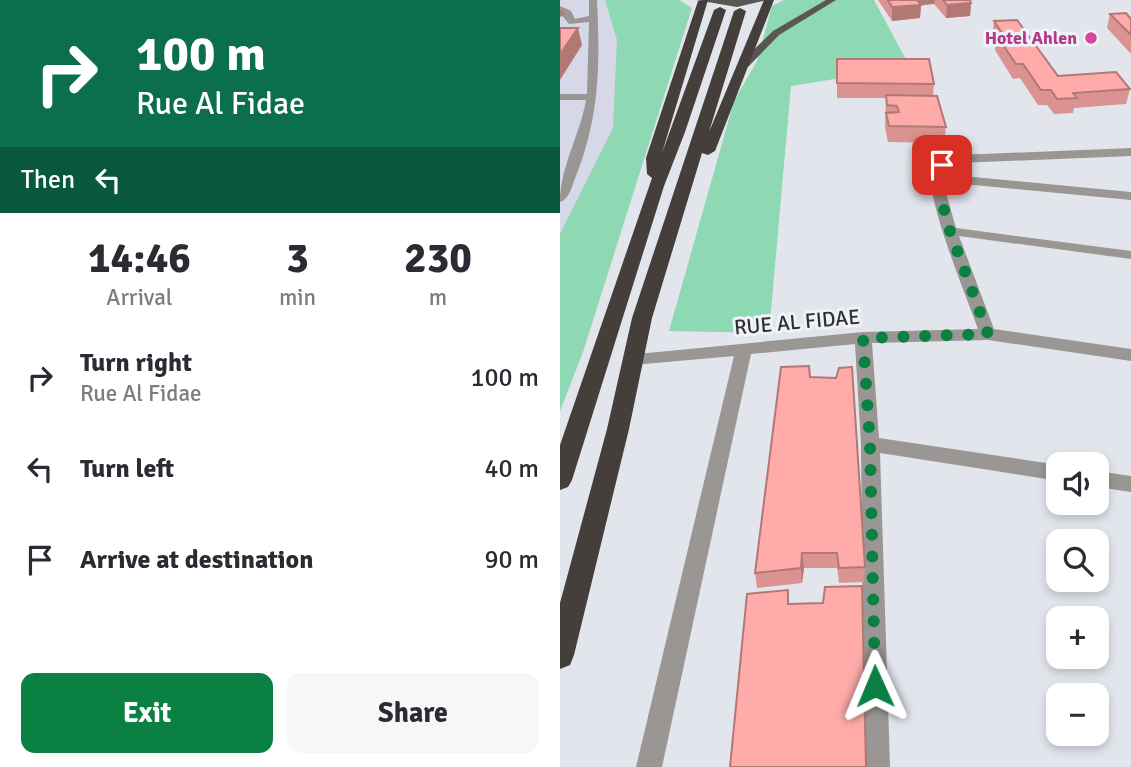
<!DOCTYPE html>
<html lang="en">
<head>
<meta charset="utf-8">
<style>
	body { margin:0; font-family:Signika,sans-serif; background:#f7f7f7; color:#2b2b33; height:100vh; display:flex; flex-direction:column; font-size:26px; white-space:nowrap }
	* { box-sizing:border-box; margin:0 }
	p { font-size:23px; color:#7c7c81 }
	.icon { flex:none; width:38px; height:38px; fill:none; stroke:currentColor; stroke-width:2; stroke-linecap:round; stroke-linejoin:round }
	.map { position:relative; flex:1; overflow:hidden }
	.sheet { display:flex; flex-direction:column; background:#fff; width:560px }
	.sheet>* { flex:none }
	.guide { background:#0b6e4f; color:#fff; overflow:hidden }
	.fabs { position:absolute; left:486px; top:452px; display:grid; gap:14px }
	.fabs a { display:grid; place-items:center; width:63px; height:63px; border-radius:14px; background:#fff; box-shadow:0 4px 10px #0003; font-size:35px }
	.pin { position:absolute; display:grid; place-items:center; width:60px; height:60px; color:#fff; margin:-30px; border-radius:14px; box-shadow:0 4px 10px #0006 }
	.me { position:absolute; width:77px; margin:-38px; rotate:359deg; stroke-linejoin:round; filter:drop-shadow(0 0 5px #0008) }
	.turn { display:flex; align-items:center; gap:24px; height:147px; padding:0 21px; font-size:32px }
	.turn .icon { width:91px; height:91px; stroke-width:2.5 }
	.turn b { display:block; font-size:49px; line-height:60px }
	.then { display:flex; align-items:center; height:66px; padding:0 21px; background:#0003; gap:14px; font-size:26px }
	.eta { display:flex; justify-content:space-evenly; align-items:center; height:119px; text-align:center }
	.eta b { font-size:42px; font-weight:700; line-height:49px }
	.action { display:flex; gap:14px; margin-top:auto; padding:14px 21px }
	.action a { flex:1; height:80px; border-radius:14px; background:#0b8043; color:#fff; font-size:28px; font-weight:700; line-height:80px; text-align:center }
	.action a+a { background:#f7f7f7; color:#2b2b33 }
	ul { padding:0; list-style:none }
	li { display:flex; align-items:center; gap:21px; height:91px; padding:0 21px }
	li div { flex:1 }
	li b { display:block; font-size:26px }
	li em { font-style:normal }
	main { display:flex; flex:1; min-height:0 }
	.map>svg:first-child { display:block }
	.built { fill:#d6d8e8 }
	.green { fill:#8ed8b4 }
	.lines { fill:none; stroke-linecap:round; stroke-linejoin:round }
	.minor { fill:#999694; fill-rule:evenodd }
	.major { fill:#5b5651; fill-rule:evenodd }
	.highway { fill:#453f3b; fill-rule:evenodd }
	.wall { fill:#da9391 }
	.shaded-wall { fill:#b27876 }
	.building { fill:#feaba9; stroke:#b27876; stroke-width:2 }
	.route { stroke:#0b8043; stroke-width:12; stroke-dasharray:0 21.6 }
	.hotel-dot { fill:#d1479c; stroke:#f0f2fa; stroke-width:2.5 }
	.labels { text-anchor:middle; stroke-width:6; stroke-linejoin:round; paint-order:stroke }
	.far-hotel-label { font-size:18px; font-weight:bold; fill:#b23c85; stroke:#f0f2fa; text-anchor:end }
	.street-label { font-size:21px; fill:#2f2f32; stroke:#f0f2fa }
</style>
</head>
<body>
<main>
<section class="sheet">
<div class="guide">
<div class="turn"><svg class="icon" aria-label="right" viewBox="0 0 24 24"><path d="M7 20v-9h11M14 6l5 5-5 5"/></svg><div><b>100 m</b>Rue Al Fidae</div></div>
<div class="then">Then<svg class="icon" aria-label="left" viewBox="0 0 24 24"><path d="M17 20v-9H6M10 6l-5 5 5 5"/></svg></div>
</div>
<div class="eta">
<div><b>14:46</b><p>Arrival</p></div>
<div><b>3</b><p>min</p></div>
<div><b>230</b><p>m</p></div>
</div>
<ul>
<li><svg class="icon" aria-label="right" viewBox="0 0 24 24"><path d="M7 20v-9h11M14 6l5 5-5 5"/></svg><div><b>Turn right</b><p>Rue Al Fidae</p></div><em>100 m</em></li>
<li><svg class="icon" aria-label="left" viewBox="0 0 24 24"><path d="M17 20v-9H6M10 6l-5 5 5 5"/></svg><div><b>Turn left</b></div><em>40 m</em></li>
<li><svg class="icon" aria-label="arrive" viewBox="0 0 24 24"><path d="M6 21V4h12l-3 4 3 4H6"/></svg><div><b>Arrive at destination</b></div><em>90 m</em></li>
</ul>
<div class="action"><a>Exit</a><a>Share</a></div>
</section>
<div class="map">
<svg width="571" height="767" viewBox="0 0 571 767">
	<rect width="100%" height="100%" fill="#e3e5ed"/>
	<path class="built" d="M0 0H86L91 51 0 242Z"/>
	<path class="green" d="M45 0H119L132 8 23 352 0 411V234L53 128 57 40Z
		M224 0H314L350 67 231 86 209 333 109 331 174 101 197 61 212 6Z"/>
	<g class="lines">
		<path class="minor" d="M29 0H37C40 64 40 115 16 176 12 185 10 199 0 202 0 167 20 135 26 100H0V94H27L29 22 9 24 0 13V6L11 11 15 19 29 16Z
			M571 148V156L399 163 382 170V174L571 192V200L383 182 396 228 571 251V259L399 236 434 329 571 349V361L428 340 312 343 319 438 499 465V481L320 453 330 767H304L301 444 295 344 191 354 102 767H76L174 356 73 365 67 363 65 359 67 355 303 332 418 329C408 300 361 189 372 165L397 155Z
			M537 471 571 476V492L537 487Z"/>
		<path class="major" d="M136 0H207L177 7Z
			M266 0H276L219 35 188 67H180V63L213 31Z"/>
		<path class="highway" d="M148 0 102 153 154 10 160 7 166 10 125 132 104 186 12 480 8 487 0 490V445L92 178 87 174 86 158 138 1Z
			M204 0H214L155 151 148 155 142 153 92 318 69 429 14 655 10 665 0 669V603L47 429 72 318 174 11 180 8 186 11 149 132Z"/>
	</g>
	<path class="wall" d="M318 0H410L411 3 410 16 386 18 374 4 361 5 360 18 332 21Z
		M550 14 571 19V54L547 28Z
		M434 21 498 76 570 89 566 104 514 108 513 113 494 114 487 105H478L460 78 453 79 435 50 436 41 432 35Z
		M277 59 374 84 373 96 386 127 384 143 328 142 325 128 326 98H277Z
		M250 377 305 567 304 582 279 583 277 568H244L242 583 197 588 195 573Z"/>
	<path class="shaded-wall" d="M351 0H375L374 4 361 5 360 18 332 21V7Z
		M411 3 410 16 386 18 387 5Z
		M3 10 4 15 0 17V11Z
		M18 28 22 45 0 80V54Z
		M242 553 244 568 242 583 241 568Z"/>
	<path class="building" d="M328 0H357L361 5 332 7Z
		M383 0H410L411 3 387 5Z
		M566 13 571 19V35L550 14Z
		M457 20 498 76 556 72 570 89 513 93 517 98 497 99 491 90H481L463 64H456L437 36H444L434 21Z
		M0 28H18L0 54Z
		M277 59H369L374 84 277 83Z
		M326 95 377 96 386 127 329 126 326 113 339 112 337 106 327 105Z
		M249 366 250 377 276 378 279 368 292 367 305 567 279 568 277 553H242L241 568 195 573 221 367Z
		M302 586 306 767H170L187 594 228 590V604L263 603 265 587Z"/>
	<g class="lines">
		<path class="route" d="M315 686 310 444 303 338 428 334 390 231 375 177 376 168 382 165"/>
	</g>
	<circle class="hotel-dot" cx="531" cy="38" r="7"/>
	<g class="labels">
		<g class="far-hotel-label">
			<text x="517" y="44">Hotel Ahlen</text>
		</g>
		<g class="street-label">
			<text transform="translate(237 322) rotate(-5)" y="7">RUE AL FIDAE</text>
		</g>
	</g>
</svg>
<div class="fabs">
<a><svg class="icon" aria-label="sound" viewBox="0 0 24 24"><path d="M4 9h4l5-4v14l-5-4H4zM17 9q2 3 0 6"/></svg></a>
<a><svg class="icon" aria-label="search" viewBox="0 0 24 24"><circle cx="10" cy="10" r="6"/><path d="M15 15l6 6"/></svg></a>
<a>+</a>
<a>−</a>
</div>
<div class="pin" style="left:382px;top:165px;background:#d93025"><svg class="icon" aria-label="arrive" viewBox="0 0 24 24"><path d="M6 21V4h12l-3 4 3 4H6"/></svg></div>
<svg class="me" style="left:315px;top:686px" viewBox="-20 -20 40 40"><path d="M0-17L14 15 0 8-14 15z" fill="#0b8043" stroke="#fff" stroke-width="4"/></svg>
</div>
</main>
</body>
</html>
